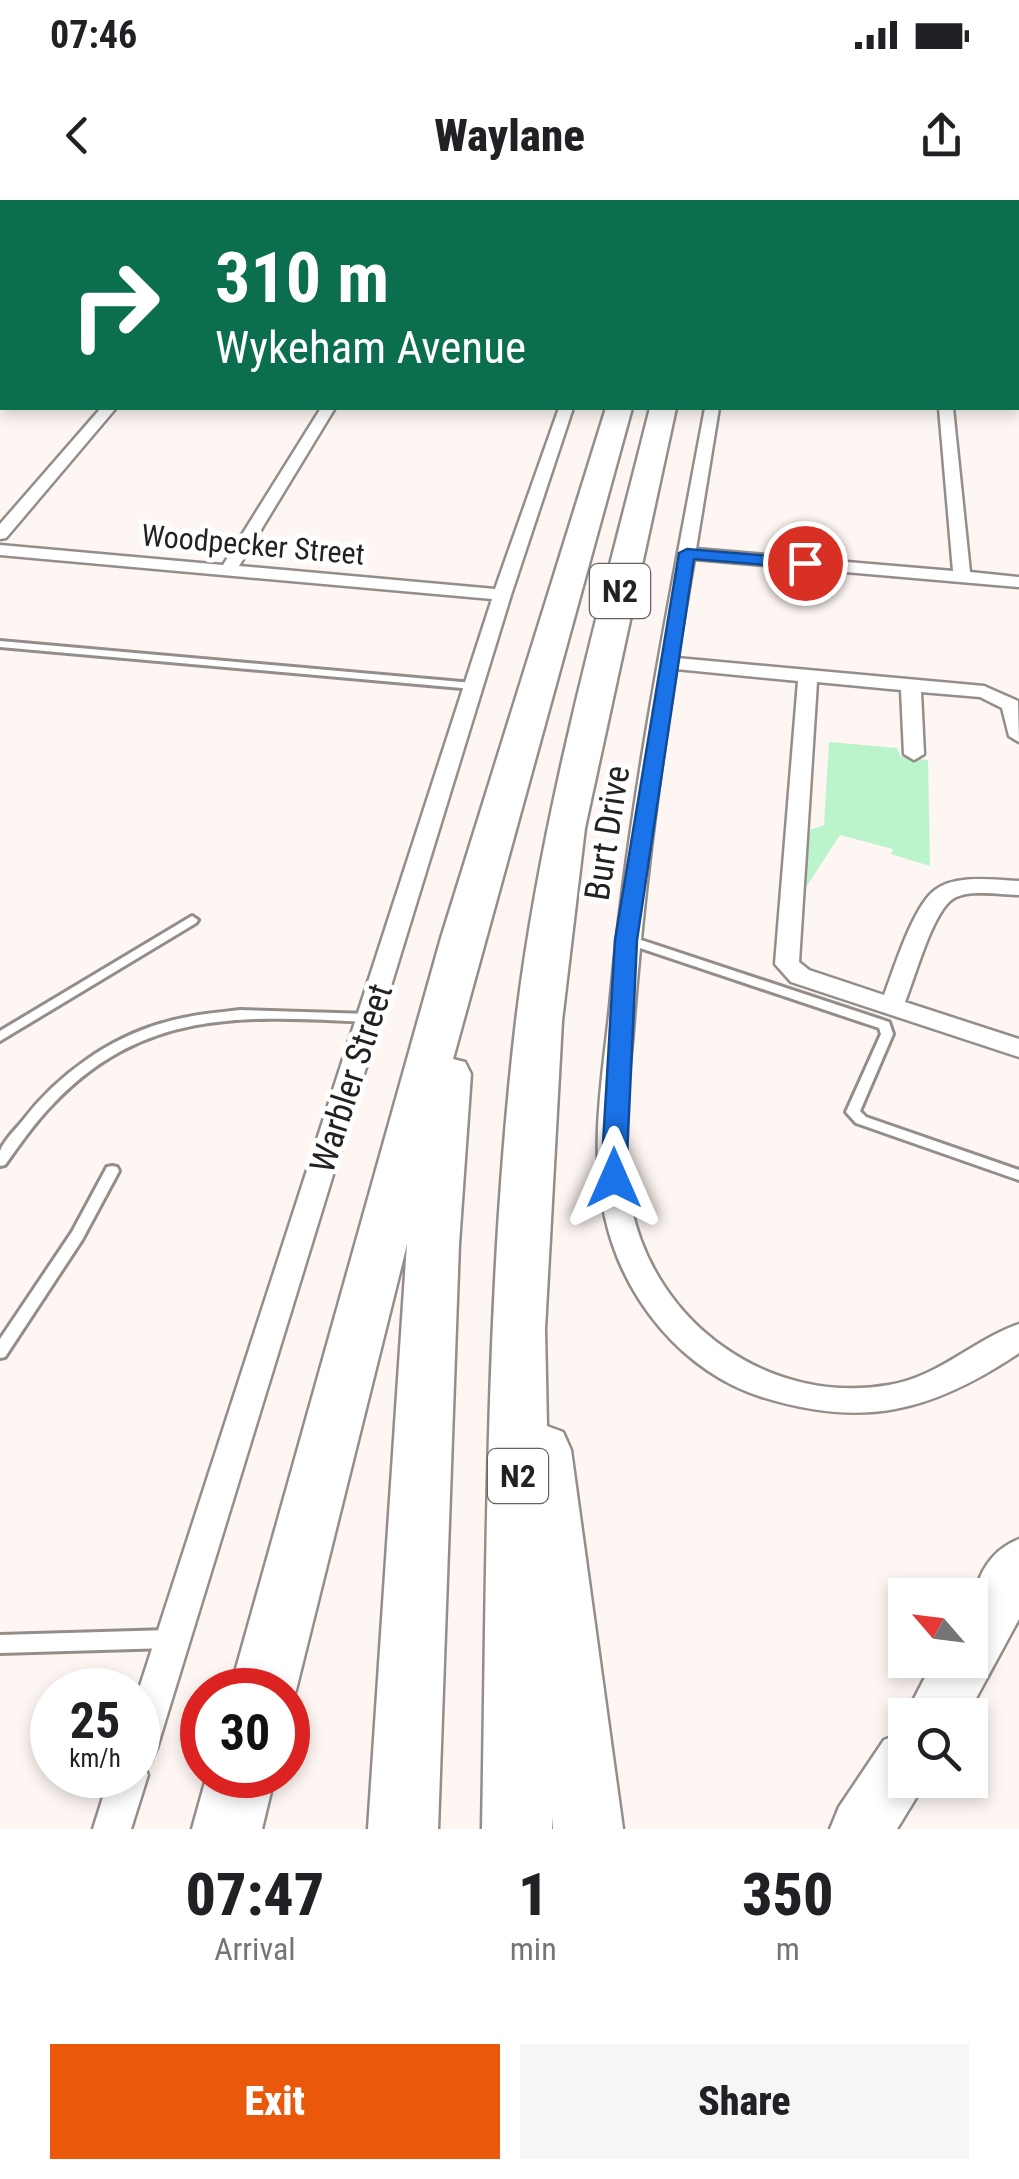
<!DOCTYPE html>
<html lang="en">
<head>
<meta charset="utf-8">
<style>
	body { margin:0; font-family:"Roboto Condensed",sans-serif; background:#f6f6f6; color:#202124; height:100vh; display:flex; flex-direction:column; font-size:38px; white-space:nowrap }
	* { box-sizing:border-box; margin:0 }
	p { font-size:32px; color:#757577 }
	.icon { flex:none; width:55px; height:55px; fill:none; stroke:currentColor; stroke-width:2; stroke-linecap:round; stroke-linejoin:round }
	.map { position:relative; height:1629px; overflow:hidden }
	.drawer { display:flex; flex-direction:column; background:#fff; flex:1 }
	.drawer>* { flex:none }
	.top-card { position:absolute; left:0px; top:0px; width:1020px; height:210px; box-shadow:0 5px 15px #0003; background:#0b6e4f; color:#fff; overflow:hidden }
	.needle { width:65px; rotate:298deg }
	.buttons { position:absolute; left:888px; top:1378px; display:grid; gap:20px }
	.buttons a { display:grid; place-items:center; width:100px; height:100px; border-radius:0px; background:#fff; box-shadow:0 5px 15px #0003; font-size:50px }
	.speed { position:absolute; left:30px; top:1468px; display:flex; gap:20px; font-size:50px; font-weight:700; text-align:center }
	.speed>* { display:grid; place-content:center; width:130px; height:130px; border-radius:50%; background:#fff; box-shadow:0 5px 15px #0003; line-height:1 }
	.speed small { font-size:25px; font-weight:400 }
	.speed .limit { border:15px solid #d22; background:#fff; color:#111 }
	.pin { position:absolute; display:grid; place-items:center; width:85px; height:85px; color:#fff; margin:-42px; border:5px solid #fff; border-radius:50%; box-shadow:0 2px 10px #0007 }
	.me { position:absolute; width:110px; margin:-55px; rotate:0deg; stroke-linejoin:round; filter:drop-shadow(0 0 8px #0008) }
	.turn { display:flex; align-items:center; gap:35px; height:210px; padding:0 50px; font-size:45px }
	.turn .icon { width:130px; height:130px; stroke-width:2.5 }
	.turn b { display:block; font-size:70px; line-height:85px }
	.eta { display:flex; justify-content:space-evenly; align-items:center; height:170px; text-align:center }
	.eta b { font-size:60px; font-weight:800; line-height:70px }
	.cta { display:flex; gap:20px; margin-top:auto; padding:20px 50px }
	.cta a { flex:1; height:115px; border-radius:0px; background:#ea580c; color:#fff; font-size:40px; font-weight:800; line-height:115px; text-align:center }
	.cta a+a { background:#f6f6f6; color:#202124 }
	.status { display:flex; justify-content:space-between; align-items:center; height:70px; padding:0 50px; background:#fff; direction:ltr }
	.status svg { height:28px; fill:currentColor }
	header { display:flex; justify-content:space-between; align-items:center; height:130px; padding:0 50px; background:#fff; font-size:45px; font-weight:800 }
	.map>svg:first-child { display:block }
	.green { fill:#bbf3cb }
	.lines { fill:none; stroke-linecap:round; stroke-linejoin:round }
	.lane-casing { stroke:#948e8a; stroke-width:6 }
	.street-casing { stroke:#948e8a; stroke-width:5 }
	.primary-casing { stroke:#948e8a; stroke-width:5 }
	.highway-casing { stroke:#948e8a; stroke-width:5 }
	.lane { fill:#fff; fill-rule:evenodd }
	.street { fill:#fff; fill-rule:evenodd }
	.primary { fill:#fff; fill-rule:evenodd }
	.highway { fill:#fff; fill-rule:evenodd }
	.route { fill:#1a73e8; stroke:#114b97; stroke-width:2.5 }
	.labels { text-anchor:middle; stroke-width:10; stroke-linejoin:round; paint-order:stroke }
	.far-street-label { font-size:30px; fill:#242220; stroke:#fff }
	.shield { fill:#fff; stroke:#666463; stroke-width:2.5 }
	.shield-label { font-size:32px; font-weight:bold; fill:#242220 }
	.street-label { font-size:35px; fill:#242220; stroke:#fff }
</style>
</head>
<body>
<div class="status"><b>07:46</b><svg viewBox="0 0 49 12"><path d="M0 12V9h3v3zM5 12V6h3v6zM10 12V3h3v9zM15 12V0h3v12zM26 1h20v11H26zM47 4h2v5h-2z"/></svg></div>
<header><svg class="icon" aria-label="back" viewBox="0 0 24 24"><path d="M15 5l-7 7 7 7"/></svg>Waylane<svg class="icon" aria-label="share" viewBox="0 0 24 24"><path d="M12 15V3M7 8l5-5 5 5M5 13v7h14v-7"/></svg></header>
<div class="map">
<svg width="1019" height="1629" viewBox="0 0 1019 1629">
	<rect width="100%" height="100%" fill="#fdf6f2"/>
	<path class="green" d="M829 542 897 548 901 557 928 560 930 666 891 654 893 649 840 635 804 690 810 630 824 625Z"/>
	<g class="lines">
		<g class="lane-casing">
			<path id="lane" d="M0 441 473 483 478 486 473 489 0 447Z
				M192 716 198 720 196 723 0 841V831Z
				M626 735 889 822 893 834 860 911 866 917 1019 970V980L856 923 846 912 881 834 879 828 622 742 620 739Z
				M240 810 370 814 376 818 370 822C248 816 145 807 53 904 35 922 20 944 5 965L0 966C0 965 0 952 0 951 4 940 17 928 24 919 58 875 109 838 163 823 189 815 214 813 240 810Z
				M112 966 117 967 119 971 82 1040 5 1157 0 1158V1139L72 1032 107 967Z
				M169 1430 175 1433 178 1439 175 1445 169 1448 0 1453V1435Z"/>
		</g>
		<g class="street-casing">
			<path id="street" d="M308 0H369L371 2H310Z
				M741 0H753V2H742Z
				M920 0H932V2H921Z
				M0 34 2 35V41L0 42Z
				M1018 88H1019V96H1018Z
				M2 108V118L0 119V109Z
				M101 208H116L6 338 0 339V324Z
				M321 208H335L239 366 495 389 559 208H573L511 395 157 1548 151 1561 144 1564 148 1575 131 1629H93L110 1575H138V1492L492 399 0 355V345L223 365Z
				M705 208H719L696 349 953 371 939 208H953L970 372 1019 377V387L694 359 677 458 984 486 1018 501 1019 542 1009 536 1002 508 980 497 921 492 924 554 914 560 904 554 901 490 817 482 799 762 809 770 884 795C894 769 913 706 935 690 956 674 994 680 1019 681V695C1000 695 965 688 950 701 931 718 915 777 905 802L1019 839V857L791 782 775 764 798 481 676 469C657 590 642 710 633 831 628 888 619 949 631 1005 654 1123 769 1206 889 1185 939 1177 973 1140 1019 1124V1153C932 1211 864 1229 762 1197 683 1172 623 1099 605 1017 589 949 603 875 610 806 628 605 668 407 705 208Z"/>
		</g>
		<g class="primary-casing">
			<path id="primary" d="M1019 1339V1419L967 1515 905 1516 934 1460H970C970 1414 969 1359 1019 1339Z
				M905 1531V1580H927L897 1629H830L839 1607 884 1540Z"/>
		</g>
		<g class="highway-casing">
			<path id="highway" d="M606 208H632L453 859 465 862 471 874 459 1044 438 1629H368L407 1044 296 1490 288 1510V1490H230L441 738Z
				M650 208H676L585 628 562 821 545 1129 547 1226 563 1232 571 1250 623 1629H553L552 1616V1629H482C487 1359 485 1089 516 821 541 613 599 411 650 208Z
				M207 1575H275L262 1629H192Z"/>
		</g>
		<use href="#lane" class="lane"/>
		<use href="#street" class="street"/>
		<use href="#primary" class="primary"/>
		<use href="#highway" class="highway"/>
	</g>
	<path class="route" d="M687 349 805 359 813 363 805 368 694 359 637 740 626 978 622 985H605L601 978 615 740 679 353Z"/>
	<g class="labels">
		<g class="far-street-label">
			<text transform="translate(253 345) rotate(5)" y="10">Woodpecker Street</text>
		</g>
		<g class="shield">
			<rect x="590" y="364" width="60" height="54" rx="8"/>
			<rect x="488" y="1249" width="60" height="54" rx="8"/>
		</g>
		<g class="shield-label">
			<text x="620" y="402">N2</text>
			<text x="518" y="1287">N2</text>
		</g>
		<g class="street-label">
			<text transform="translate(607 633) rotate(-81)" y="12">Burt Drive</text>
			<text transform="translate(351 878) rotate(-72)" y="12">Warbler Street</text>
		</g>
	</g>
</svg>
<div class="buttons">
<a><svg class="needle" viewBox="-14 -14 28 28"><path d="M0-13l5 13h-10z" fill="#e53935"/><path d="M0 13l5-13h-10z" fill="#757577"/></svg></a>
<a><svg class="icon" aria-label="search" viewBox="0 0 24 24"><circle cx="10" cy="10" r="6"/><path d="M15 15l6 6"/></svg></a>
</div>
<div class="speed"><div>25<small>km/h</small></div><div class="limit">30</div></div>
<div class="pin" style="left:805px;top:363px;background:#d93025"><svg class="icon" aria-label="arrive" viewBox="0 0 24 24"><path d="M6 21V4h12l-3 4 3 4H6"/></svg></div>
<svg class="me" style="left:614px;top:978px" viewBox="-20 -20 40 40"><path d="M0-17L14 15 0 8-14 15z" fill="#1a73e8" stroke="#fff" stroke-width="4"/></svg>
<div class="top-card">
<div class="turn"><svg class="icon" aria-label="right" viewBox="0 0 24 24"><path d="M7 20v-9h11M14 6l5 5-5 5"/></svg><div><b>310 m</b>Wykeham Avenue</div></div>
</div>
</div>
<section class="drawer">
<div class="eta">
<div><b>07:47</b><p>Arrival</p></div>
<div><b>1</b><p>min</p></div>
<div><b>350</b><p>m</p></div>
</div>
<div class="cta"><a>Exit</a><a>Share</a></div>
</section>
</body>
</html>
